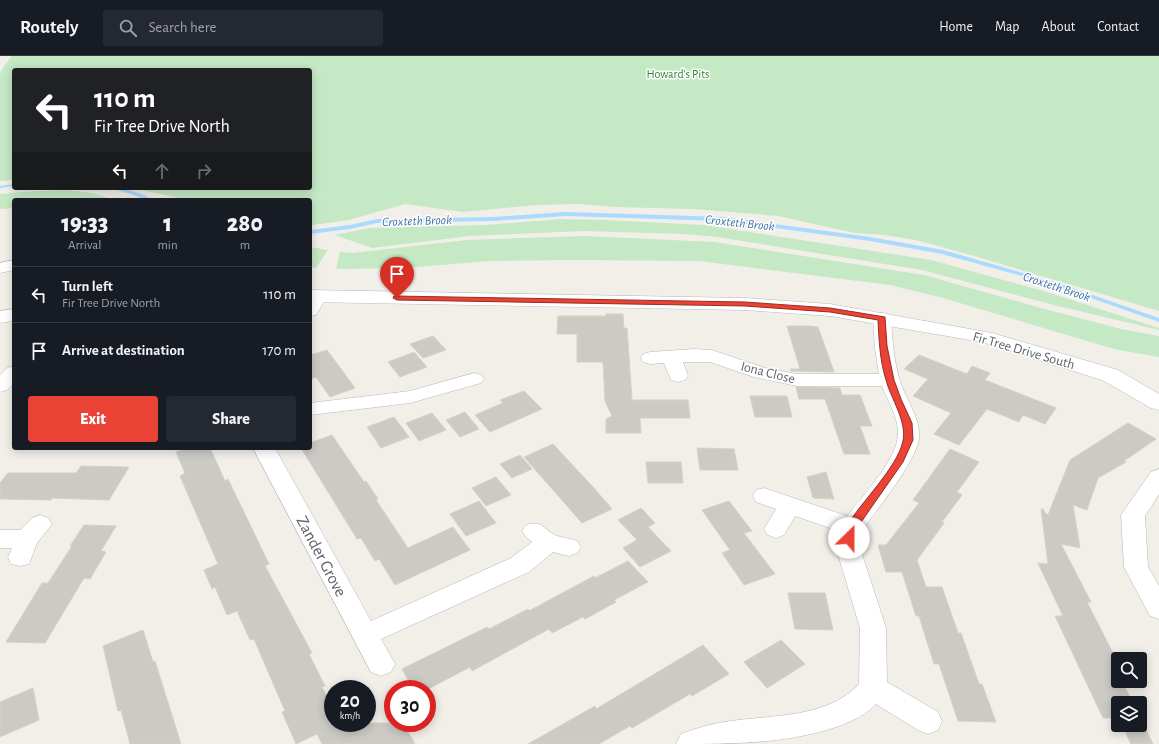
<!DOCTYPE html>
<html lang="en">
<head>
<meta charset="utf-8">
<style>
	body { margin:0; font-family:"Alegreya Sans",sans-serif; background:#242831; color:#f1f3f6; height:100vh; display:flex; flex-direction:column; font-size:15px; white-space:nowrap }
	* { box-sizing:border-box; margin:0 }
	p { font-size:13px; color:#9ea1a6 }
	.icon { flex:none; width:22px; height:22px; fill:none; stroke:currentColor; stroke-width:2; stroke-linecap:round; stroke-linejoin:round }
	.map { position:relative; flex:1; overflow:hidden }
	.sheet { position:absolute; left:12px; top:142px; width:300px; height:252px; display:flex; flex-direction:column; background:#171b24; border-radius:4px; box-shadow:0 2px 10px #0003 }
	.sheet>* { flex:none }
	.banner { position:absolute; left:12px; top:12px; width:300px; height:122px; border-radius:4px; box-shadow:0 2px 10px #0003; background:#202124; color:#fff; overflow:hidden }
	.fabs { position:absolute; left:1111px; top:596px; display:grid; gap:8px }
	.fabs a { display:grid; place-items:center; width:36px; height:36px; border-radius:4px; background:#171b24; box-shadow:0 2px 10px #0003; font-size:20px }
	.speed { position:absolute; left:324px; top:624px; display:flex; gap:8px; font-size:20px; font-weight:700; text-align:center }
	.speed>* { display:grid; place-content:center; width:52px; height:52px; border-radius:50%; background:#171b24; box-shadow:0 2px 10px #0003; line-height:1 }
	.speed small { font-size:10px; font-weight:400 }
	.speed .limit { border:6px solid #d22; background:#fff; color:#111 }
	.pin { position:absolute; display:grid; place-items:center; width:34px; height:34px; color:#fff; margin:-41px -17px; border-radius:50% 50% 50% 0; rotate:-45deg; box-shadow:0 0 4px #0007 }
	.pin .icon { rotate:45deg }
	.me { position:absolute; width:44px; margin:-22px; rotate:23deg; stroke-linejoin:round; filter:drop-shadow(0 0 3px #0008) }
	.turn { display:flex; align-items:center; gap:14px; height:84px; padding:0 16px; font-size:18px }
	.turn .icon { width:52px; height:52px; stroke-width:2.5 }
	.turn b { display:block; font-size:28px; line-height:34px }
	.lanes { display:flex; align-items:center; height:38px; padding:0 16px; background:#0003; justify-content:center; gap:20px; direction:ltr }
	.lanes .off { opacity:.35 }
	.eta { display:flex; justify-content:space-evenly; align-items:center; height:68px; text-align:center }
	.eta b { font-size:24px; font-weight:800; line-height:28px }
	.button { display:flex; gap:8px; margin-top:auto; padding:8px 16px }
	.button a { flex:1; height:46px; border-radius:4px; background:#ea4335; color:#fff; font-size:16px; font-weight:800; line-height:46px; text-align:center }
	.button a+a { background:#242831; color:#f1f3f6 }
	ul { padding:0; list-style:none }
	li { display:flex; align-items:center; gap:12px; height:56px; padding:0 16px; border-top:1px solid #363941 }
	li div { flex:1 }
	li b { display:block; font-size:15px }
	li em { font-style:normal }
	header { display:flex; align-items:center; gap:24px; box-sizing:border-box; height:56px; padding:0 20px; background:#171b24; border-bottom:1px solid #363941 }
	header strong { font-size:19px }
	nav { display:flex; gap:22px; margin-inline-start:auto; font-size:14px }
	.search { width:280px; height:36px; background:#242831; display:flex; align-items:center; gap:10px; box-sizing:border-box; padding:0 14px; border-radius:4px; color:#9ea1a6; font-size:15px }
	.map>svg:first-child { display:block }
	.green { fill:#c5e8c5 }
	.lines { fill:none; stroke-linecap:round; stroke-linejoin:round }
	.stream { fill:#aadaff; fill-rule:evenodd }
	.building { fill:#cccac5; stroke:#d6d1c6 }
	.street-casing { stroke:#b5b8bc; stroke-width:1 }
	.secondary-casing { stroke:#b6babf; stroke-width:1 }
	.street { fill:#fff; fill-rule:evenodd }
	.secondary { fill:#fff; fill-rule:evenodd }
	.route { fill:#ea4335; stroke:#982c22 }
	.labels { text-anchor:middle; stroke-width:3; stroke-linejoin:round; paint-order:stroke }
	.far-park-label { font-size:12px; fill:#348238; stroke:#fff }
	.far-water-label { font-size:13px; font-style:italic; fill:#4174aa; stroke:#fff }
	.street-label { font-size:14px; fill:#5f6368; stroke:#fff }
	.near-street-label { font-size:17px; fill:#5f6368; stroke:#fff }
</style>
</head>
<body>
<header>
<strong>Routely</strong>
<div class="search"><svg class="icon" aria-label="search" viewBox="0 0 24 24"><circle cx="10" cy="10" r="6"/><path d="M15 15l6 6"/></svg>Search here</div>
<nav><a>Home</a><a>Map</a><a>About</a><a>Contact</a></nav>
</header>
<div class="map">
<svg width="1159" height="688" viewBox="0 0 1159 688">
	<rect width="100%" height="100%" fill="#f1efe8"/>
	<path class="green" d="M12 0H1159V255L971 199 916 184 884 179 855 177 778 160 693 153 615 151 579 148 537 149 463 156 405 148 349 164 313 169 310 168V144H189L131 132H310V14H14V124L0 125V18L4 10Z
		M35 135C60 135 90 132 112 144H14V152L0 153V138Z
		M562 163 604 164 704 169 931 204 1047 236 1159 272V274L1058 250 922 214 717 181 685 178 585 175 470 180 372 192 335 179 369 172 486 169Z
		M586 180 714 186 924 219 1041 252 1121 273 1159 280V301L1114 293 943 242 890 229 699 205 571 204 490 205 403 212 336 213 340 196 353 197 467 184Z
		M310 191 328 194 316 212 310 211Z"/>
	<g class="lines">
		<path class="stream" d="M14 128V130L0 132V130Z
			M110 132C124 132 141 136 153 144H146L131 138Z
			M566 156 724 161 870 181 943 194 1058 227 1159 262V266L1054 229 942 198 870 185 724 165 566 160 493 165 377 167 350 173 310 178V174L350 169 377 163 493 161Z"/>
	</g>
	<path class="building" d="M606 258H623L624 272H627L632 344H688L690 362H640L641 377H606V363L612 360 605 345 603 306H577V278H557L558 260H606Z
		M787 270H810L818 271 834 316 791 315 790 313H800Z
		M433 280 446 294 423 302 410 288Z
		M327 294 355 332 330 341 316 321 310 323V299Z
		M414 296 427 311 400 321 388 306Z
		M919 299 967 318 972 310 990 317 985 324 1056 352 1045 368 1023 359 1019 366 987 353 959 389 934 378 951 357 913 340 928 323 904 313Z
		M796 331 840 332 842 339H860L872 370H860L870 398H844L825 343H799Z
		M524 335 542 353 490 376 475 359 503 347 500 344Z
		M750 340H787L792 361H755Z
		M465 356 479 373 460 381 446 364Z
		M432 357 446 374 419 385 406 367Z
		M394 361 409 381 381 392 367 371Z
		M1128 367 1156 383 1124 405 1126 406 1098 422 1087 454 1073 449 1080 492 1061 488 1091 546H1087L1118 607V625H1122L1133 647H1118V662H1103L1055 560H1063L1038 507 1048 508 1041 453H1043L1046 458 1048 459 1070 404Z
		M332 379 364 426 366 425 378 443 376 444 408 492 453 471 470 494 395 529 379 503 375 505 361 482 357 483 301 392H310V387Z
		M553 388 593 431 612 453 582 467 524 401Z
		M189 392H210L225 425 228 423 269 508 265 510 312 597 309 598 325 630 322 631 333 654V667H403L415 688H322L317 678 296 688 282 656 285 655 254 583 250 584 237 555 227 559 215 531 212 533 204 514 218 508 180 420 185 417 176 396Z
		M697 392 734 393 738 414H700Z
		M950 393 979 406 957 436 962 439 942 466 944 467 917 504 926 531H942L958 577H961L979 628H982L996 666 958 665 939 608H934L919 560H916L902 516H886L878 489H886L919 447 913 444Z
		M520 399 532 413 512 422 500 408Z
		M646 406H681L683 427H648Z
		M81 410 129 411 109 444 52 442 51 444 0 443V427L8 417H76Z
		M826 416 834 443 813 442 807 421Z
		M496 421 511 439 486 450 472 432Z
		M479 445 496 467 466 480 450 458Z
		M729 445 752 475 744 477 775 518 744 529 722 497 730 494 702 454Z
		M641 452 655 467 648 471 671 495 640 511 623 492 637 484 618 464Z
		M84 469 116 470 101 495 106 496 90 523 84 522 45 587 6 586 42 527H48L72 490H70Z
		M628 505 648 526 614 544 616 546 585 563 583 561 552 577 549 573 472 615 470 611 428 633H413L402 613 487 571 489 573 528 553 529 555 594 520 595 522Z
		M788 537H825L833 574 795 573Z
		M143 574 153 606 155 605 181 688H130L121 654 118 655 103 590Z
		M781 584 805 608 767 632 744 606Z
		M703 589 729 618 692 640 690 638 632 672 630 670 599 688H528L595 650 596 653Z
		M33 632 39 664 0 681V646Z
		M1140 661 1145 671 1153 688H1131L1122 669H1140Z"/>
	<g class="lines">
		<g class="street-casing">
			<path id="street" d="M14 204V214L0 217V207Z
				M318 235 324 236 327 240 316 259 310 260V239L312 236Z
				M882 257 888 258 891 262C892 283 894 305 900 325 906 344 921 362 919 383 915 407 878 452 863 473L861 482V495L886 572 887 626 938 656 942 665 938 674 928 678 918 674 876 648C867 658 854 664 842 669 790 688 732 688 676 688L681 678C697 672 714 667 731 665 773 659 828 662 859 628L860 572 837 495 839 475 795 460 784 479 776 482 768 479 764 473 776 453 756 446 753 440 756 434 764 432 847 460C862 441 899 401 898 377 898 361 888 345 882 330H797L754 321 710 306H683L688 320 685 324 678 326 671 324 664 307 650 308 643 306 641 302 643 298 650 296 694 293 712 294 765 312 797 318H879L875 293 873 262 876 258Z
				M14 310V327L7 334 0 336V319L7 312Z
				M474 317 481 319 484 323 481 327 410 347 310 359V347L410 335Z
				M253 392H275L371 565 511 502 532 486 526 481 522 475 526 469C542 464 542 472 555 479 561 482 570 482 577 485L581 491 577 497 569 500 553 496 529 516 381 583 395 608 391 616 381 620 371 616Z
				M1159 413V438L1145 460 1148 511 1159 530V563L1150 560 1124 511 1121 459 1151 416Z
				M40 459 48 462 52 468 37 487 29 508 20 510 11 508 8 501 12 492H0V474H21L32 462Z"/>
		</g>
		<g class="secondary-casing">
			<path id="secondary" d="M310 234 745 242 830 248 992 277 1118 314 1159 338V354L1151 352 1102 324 982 286 830 260 745 254 310 246Z
				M14 253V265L0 267V255Z"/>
		</g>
		<use href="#street" class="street"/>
		<use href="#secondary" class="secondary"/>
	</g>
	<path class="route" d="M394 240 745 246 830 252 885 261 887 290 894 324 901 343 912 367 913 384 903 406 857 472 853 485H845L844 482 846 471C861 446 897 412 903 385 907 365 891 343 886 324 880 305 879 285 878 264L830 256 745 250 397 244 393 242Z"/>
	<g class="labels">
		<g class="far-park-label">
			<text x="678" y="22">Howard's Pits</text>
		</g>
		<g class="far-water-label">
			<text transform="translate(417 164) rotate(-2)" y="5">Croxteth Brook</text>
			<text transform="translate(740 166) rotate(6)" y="5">Croxteth Brook</text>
			<text transform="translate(1057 230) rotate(18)" y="5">Croxteth Brook</text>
		</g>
		<g class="street-label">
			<text transform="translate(1024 294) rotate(16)" y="5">Fir Tree Drive South</text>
			<text transform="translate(768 316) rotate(14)" y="5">Iona Close</text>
		</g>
		<g class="near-street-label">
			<text transform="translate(322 500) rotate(62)" y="6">Zander Grove</text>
		</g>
	</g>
</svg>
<div class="fabs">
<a><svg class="icon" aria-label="search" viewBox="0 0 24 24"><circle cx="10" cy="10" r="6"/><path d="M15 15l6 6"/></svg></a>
<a><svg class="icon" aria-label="layers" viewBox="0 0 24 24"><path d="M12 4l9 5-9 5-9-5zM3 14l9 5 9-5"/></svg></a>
</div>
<div class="speed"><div>20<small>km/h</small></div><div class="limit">30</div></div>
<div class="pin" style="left:397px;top:242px;background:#d93025"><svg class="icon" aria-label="arrive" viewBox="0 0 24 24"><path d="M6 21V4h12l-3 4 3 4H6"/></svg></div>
<svg class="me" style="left:849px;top:482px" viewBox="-20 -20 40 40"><circle r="19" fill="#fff"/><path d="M0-13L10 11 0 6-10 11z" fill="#ea4335"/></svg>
<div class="banner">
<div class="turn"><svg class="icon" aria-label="left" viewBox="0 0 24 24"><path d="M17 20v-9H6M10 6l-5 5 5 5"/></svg><div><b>110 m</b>Fir Tree Drive North</div></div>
<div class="lanes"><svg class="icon" aria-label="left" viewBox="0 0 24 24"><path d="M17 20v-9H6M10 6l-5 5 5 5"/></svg><svg class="icon off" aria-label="ahead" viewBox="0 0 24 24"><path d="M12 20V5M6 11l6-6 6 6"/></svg><svg class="icon off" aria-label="right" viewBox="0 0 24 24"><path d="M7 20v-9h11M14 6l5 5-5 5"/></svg></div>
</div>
<section class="sheet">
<div class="eta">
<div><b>19:33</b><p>Arrival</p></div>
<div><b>1</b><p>min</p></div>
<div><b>280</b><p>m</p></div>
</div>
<ul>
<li><svg class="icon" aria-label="left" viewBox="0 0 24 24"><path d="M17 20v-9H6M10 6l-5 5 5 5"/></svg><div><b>Turn left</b><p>Fir Tree Drive North</p></div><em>110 m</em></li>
<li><svg class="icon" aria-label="arrive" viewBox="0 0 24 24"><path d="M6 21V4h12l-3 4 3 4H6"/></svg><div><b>Arrive at destination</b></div><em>170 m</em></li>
</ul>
<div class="button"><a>Exit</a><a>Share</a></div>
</section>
</div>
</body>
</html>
